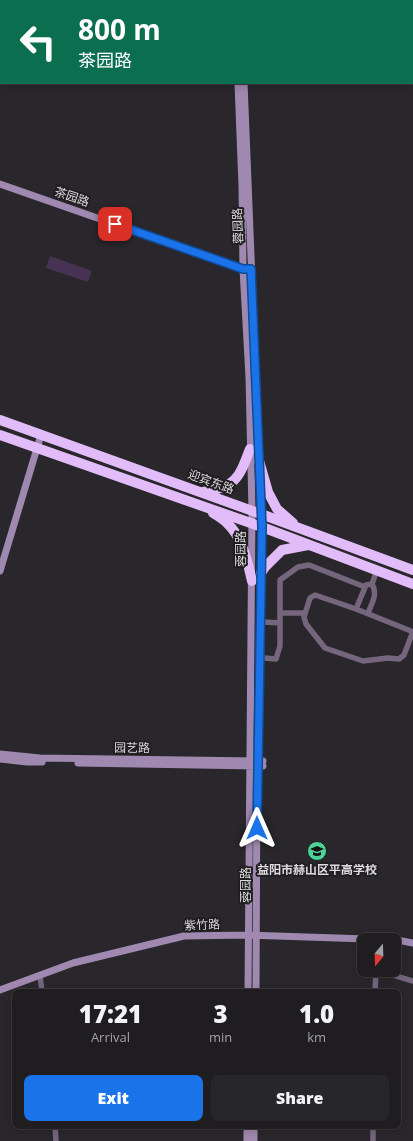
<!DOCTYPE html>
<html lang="en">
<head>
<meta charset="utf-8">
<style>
	body { margin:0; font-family:"Open Sans","Noto Sans SC",sans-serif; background:#272629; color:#f1f3f6; height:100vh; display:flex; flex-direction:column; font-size:15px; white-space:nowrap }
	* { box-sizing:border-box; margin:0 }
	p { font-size:13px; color:#a1a2a5 }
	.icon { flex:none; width:22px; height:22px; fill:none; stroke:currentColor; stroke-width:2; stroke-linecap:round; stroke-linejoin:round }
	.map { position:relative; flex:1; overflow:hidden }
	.details { position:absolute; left:12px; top:989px; width:389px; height:140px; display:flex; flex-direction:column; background:#1f1d20; border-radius:8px; box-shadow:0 2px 10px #0003,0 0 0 1px #3c3b3e }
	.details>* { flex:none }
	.guide { position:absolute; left:0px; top:0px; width:413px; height:84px; box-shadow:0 2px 10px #0003,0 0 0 1px #3c3b3e; background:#0b6e4f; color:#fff; overflow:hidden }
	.needle { width:26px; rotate:199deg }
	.controls { position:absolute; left:357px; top:933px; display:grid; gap:8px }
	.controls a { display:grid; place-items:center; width:44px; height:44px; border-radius:8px; background:#1f1d20; box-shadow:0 2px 10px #0003,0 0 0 1px #3c3b3e; font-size:20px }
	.pin { position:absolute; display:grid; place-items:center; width:34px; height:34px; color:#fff; margin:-17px; border-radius:8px; box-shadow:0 2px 6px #0006 }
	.me { position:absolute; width:44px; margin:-22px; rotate:0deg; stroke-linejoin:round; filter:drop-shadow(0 0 3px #0008) }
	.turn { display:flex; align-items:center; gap:14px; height:84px; padding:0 12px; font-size:18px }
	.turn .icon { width:52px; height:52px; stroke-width:2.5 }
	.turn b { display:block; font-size:28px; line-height:34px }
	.eta { display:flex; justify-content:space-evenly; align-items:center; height:68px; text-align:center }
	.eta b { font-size:24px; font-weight:800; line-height:28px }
	.button { display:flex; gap:8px; margin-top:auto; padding:8px 12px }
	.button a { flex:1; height:46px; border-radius:8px; background:#1a73e8; color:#fff; font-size:16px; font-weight:800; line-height:46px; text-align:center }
	.button a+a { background:#272629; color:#f1f3f6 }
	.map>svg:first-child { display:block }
	.green { fill:#473253 }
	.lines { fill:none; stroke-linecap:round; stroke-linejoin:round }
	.street { stroke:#75667e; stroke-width:5.5 }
	.secondary { stroke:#a089b0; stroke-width:7 }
	.highway { stroke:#e1bcf8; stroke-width:10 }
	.route-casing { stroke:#114b97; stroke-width:10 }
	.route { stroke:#1a73e8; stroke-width:7 }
	.labels { text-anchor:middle; stroke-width:4; stroke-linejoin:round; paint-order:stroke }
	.street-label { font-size:12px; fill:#dcdbdd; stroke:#201e21 }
	.poi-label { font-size:12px; font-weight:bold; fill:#dcdbdd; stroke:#201e21 }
</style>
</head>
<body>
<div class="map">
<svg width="413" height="1141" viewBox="0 0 413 1141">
	<rect width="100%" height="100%" fill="#29272b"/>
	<path class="green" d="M50 256 92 271 88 282 46 268Z"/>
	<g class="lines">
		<path class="street" d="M372 584 377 570
			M315 595 356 609 411 631 412 634 404 655 399 659 388 658 363 661 325 648 306 624 304 617 310 598Z
			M356 609 366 585 372 584C378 594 372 603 368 613
			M280 613H305
			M264 622 280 623
			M264 658 276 659 280 646V580L298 567 309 565 365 587
			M376 970 413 981
			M40 975 42 992
			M375 992 376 970
			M55 1126 56 1141
			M373 1140V1126"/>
		<path class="secondary" d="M235 0V1
			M241 0V1
			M26 1V0
			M0 74 1 72
			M238 83 242 186 243 269 249 377 252 511 248 992
			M244 83 262 527 257 766 256 992
			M0 184 243 269H247
			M0 571 41 435
			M0 754 40 758 263 761
			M0 759 27 762H42
			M78 763 263 766
			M0 990 73 963 184 936 248 935 397 940 413 943
			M247 1141V1126
			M254 1141V1126"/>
		<path class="highway" d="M0 420 261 514 413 570
			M0 435 262 527 413 584
			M259 461 268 492 277 509 293 523
			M203 492C236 487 239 478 250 449
			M213 513C218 516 223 519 227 523 243 538 247 560 252 581
			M261 573 265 567 282 550 308 545"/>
	</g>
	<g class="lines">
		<g class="route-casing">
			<path id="route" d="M115 224 243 269H251L262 527 257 828"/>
		</g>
		<use href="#route" class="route"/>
	</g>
	<defs>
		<g id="school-disc" transform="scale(1)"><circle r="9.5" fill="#4cd39a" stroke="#201e21"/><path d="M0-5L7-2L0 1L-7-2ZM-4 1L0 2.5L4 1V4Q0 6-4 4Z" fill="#111"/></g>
	</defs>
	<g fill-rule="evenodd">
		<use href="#school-disc" x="317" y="851"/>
	</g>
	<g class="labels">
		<g class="street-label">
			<text transform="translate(72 197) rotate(19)" y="4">茶园路</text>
			<text transform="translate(238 226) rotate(-92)" y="4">蓉园路</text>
			<text transform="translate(211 482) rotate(20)" y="4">迎宾东路</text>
			<text transform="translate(241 549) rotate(-90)" y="4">蓉园路</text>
			<text transform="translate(132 748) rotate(1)" y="4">园艺路</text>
			<text transform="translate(246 885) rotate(-90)" y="4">蓉园路</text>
			<text transform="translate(202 925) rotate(-2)" y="4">紫竹路</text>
		</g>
		<g class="poi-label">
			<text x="317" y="874">益阳市赫山区平高学校</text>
		</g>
	</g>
</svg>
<div class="controls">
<a><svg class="needle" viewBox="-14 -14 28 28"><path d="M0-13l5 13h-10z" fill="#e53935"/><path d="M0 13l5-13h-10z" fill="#a1a2a5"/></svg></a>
</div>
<div class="pin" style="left:115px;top:224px;background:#d93025"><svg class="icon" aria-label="arrive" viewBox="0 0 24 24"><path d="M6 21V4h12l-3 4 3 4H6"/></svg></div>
<svg class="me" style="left:257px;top:828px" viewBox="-20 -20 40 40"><path d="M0-17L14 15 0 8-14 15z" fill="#1a73e8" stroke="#fff" stroke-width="4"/></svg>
<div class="guide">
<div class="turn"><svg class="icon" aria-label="left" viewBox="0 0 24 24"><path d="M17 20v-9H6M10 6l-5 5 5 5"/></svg><div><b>800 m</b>茶园路</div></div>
</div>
<section class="details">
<div class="eta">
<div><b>17:21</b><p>Arrival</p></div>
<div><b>3</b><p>min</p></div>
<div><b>1.0</b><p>km</p></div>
</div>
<div class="button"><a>Exit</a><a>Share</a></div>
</section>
</div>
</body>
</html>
